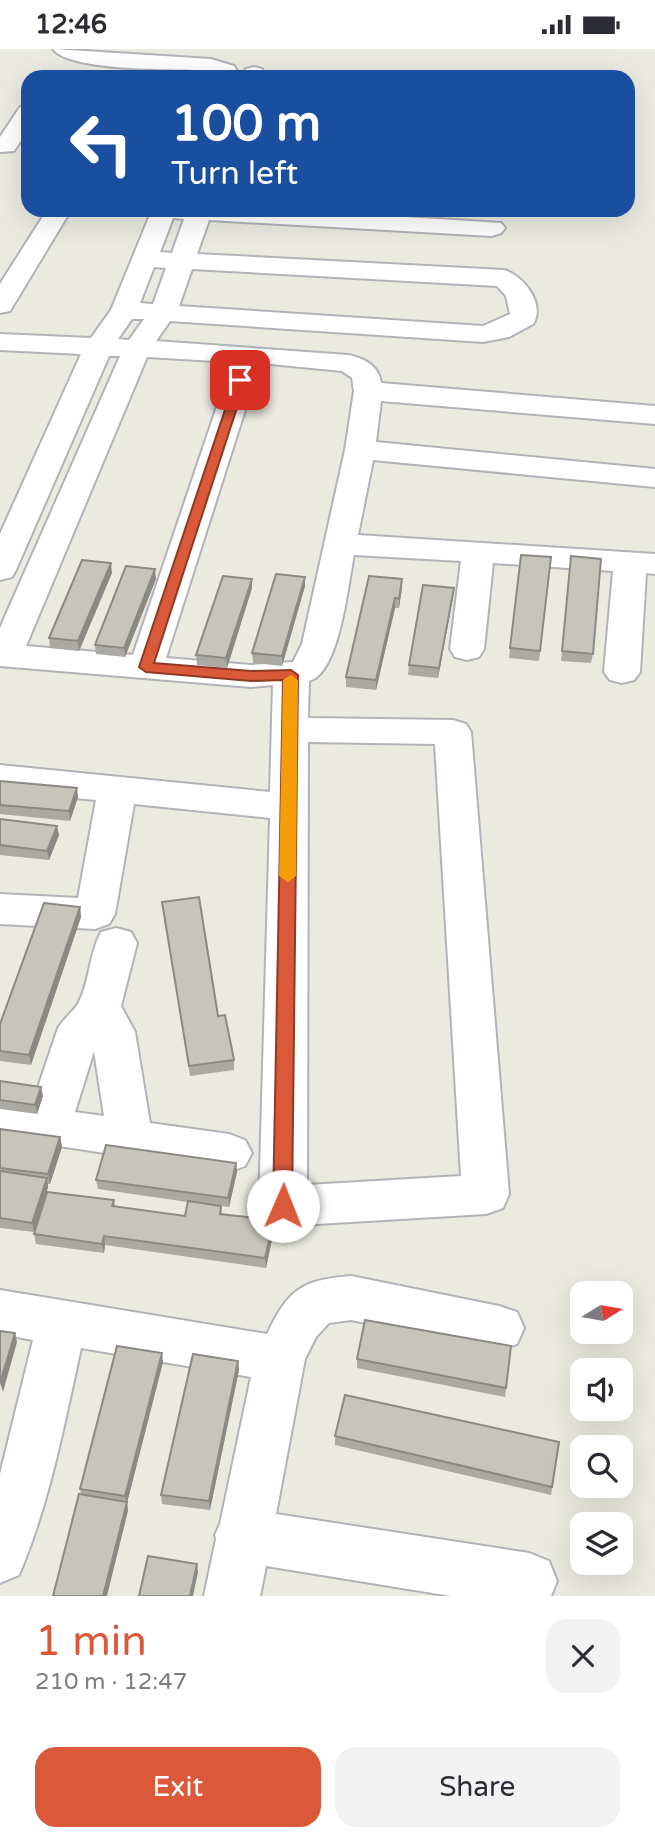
<!DOCTYPE html>
<html lang="en">
<head>
<meta charset="utf-8">
<style>
	body { margin:0; font-family:"Varela Round",sans-serif; background:#f2f2f3; color:#2b2b33; height:100vh; display:flex; flex-direction:column; font-size:26px; white-space:nowrap }
	* { box-sizing:border-box; margin:0 }
	p { font-size:23px; color:#7c7c81 }
	.icon { flex:none; width:38px; height:38px; fill:none; stroke:currentColor; stroke-width:2; stroke-linecap:round; stroke-linejoin:round }
	.map { position:relative; height:1547px; overflow:hidden }
	.drawer { display:flex; flex-direction:column; background:#fff; flex:1 }
	.drawer>* { flex:none }
	.guide { position:absolute; left:21px; top:21px; width:614px; height:147px; border-radius:21px; box-shadow:0 7px 28px #0002; background:#1a4fa0; color:#fff; overflow:hidden }
	.needle { width:46px; rotate:79deg }
	.buttons { position:absolute; left:570px; top:1232px; display:grid; gap:14px }
	.buttons a { display:grid; place-items:center; width:63px; height:63px; border-radius:14px; background:#fff; box-shadow:0 7px 28px #0002; font-size:35px }
	.pin { position:absolute; display:grid; place-items:center; width:60px; height:60px; color:#fff; margin:-30px; border-radius:14px; box-shadow:0 4px 10px #0006 }
	.me { position:absolute; width:77px; margin:-38px; rotate:1deg; stroke-linejoin:round; filter:drop-shadow(0 0 5px #0008) }
	.turn { display:flex; align-items:center; gap:24px; height:147px; padding:0 35px; font-size:32px }
	.turn .icon { width:91px; height:91px; stroke-width:2.5 }
	.turn b { display:block; font-size:49px; line-height:60px }
	.round { display:grid; place-items:center; flex:none; width:74px; height:74px; border-radius:21px; background:#f2f2f3 }
	.overview { display:flex; align-items:center; justify-content:space-between; height:119px; padding:0 35px }
	h1 { font-size:42px; font-weight:600; line-height:52px; color:#da5939 }
	.cta { display:flex; gap:14px; margin-top:auto; padding:14px 35px }
	.cta a { flex:1; height:80px; border-radius:21px; background:#da5939; color:#fff; font-size:28px; font-weight:600; line-height:80px; text-align:center }
	.cta a+a { background:#f2f2f3; color:#2b2b33 }
	.status { display:flex; justify-content:space-between; align-items:center; height:49px; padding:0 35px; background:#fff; direction:ltr }
	.status svg { height:19px; fill:currentColor }
	.map>svg:first-child { display:block }
	.lines { fill:none; stroke-linecap:round; stroke-linejoin:round }
	.minor-casing { stroke:#b2b3b8; stroke-width:4 }
	.minor { fill:#fff; fill-rule:evenodd }
	.wall { fill:#aba9a3 }
	.shaded-wall { fill:#8b8985 }
	.building { fill:#c7c4be; stroke:#8b8985; stroke-width:2 }
	.route { fill:#da5939; stroke:#8e3a25; stroke-width:2 }
	.slow { fill:#f59e0b }
</style>
</head>
<body>
<div class="status"><b>12:46</b><svg viewBox="0 0 49 12"><path d="M0 12V9h3v3zM5 12V6h3v6zM10 12V3h3v9zM15 12V0h3v12zM26 1h20v11H26zM47 4h2v5h-2z"/></svg></div>
<div class="map">
<svg width="655" height="1547" viewBox="0 0 655 1547">
	<rect width="100%" height="100%" fill="#ebeae1"/>
	<g class="lines">
		<g class="minor-casing">
			<path id="minor" d="M53 0 211 10 234 17 237 22 235 28H213L214 25 197 21C169 20 69 22 53 0Z
				M254 18 262 20 264 28H242L246 20Z
				M28 56V81L14 102 0 103V88L20 58Z
				M47 161H71L10 262 0 264V235Z
				M152 161H297L501 174 505 179 501 184 492 187 209 171 197 205 504 221C523 226 546 255 533 275L509 288 483 293 170 272 156 292 348 306C364 309 379 317 381 334L655 357V375L381 352 376 393 655 420V438L373 411 358 486 655 505V525L646 524 640 623 634 631 622 634 610 631 604 623 613 522 493 514 484 600 479 608 467 611 455 608 450 600 461 512 354 506C348 534 340 624 309 632L308 669 453 671 466 675 471 683 509 1145 503 1159 486 1165 283 1177 266 1171 259 1157 270 769 134 755 115 865 109 875 95 880 0 875V845L78 849 96 751 0 742V716L270 743 273 636 251 638 0 617V579L120 307H109L16 521 12 528 0 531V485L81 305 0 301V285L91 289 111 261ZM173 169 184 170 172 204 160 203ZM154 218 166 219 153 255 140 254ZM192 220 497 237 506 247 510 265 483 277 179 257ZM132 270H144L129 291 118 290ZM147 308 232 313 133 606 26 597ZM260 314 342 322 352 329 354 342 345 401 302 595 293 613 251 616 166 609ZM308 693 435 695 461 1127 307 1136Z
				M116 879 131 883 137 894 121 957 135 983 150 1074 229 1085 245 1091 252 1104 245 1117 229 1123 0 1088V1052L32 1056 58 979C64 969 76 960 79 953 90 931 89 905 101 883ZM94 1002 104 1067 75 1063Z
				M351 1227 499 1257 517 1263 524 1279 517 1295 499 1301 351 1271 329 1274 316 1288 305 1310 276 1465 529 1504 549 1512 557 1532 551 1547H451L266 1517 260 1547H204L216 1490 215 1486 220 1475 251 1328 81 1299C64 1376 50 1453 19 1526L0 1534V1425L33 1291 0 1285V1241L267 1285C288 1241 301 1231 351 1227Z"/>
		</g>
		<use href="#minor" class="minor"/>
	</g>
	<path class="wall" d="M521 506 551 508 539 612 509 609Z
		M571 507 593 605 591 614 561 612Z
		M112 524 79 602 50 599 49 589Z
		M369 527 402 539 399 559H395L376 641 346 638V628Z
		M305 528V537L282 617 253 614 252 604Z
		M156 530 125 608 96 605 95 596Z
		M252 539 227 619 197 616 196 606Z
		M454 539 453 548 438 629 408 626 409 616Z
		M0 732 78 748 70 772 0 765Z
		M0 770 59 786 49 811 0 806Z
		M162 853 218 967 234 1011V1021L190 1027Z
		M80 858 81 868 31 1016 0 1012V975Z
		M0 1032 43 1047 37 1065 0 1060Z
		M0 1080 60 1088 62 1098 50 1135H48V1138L34 1183 0 1179Z
		M236 1114 237 1123 229 1158 221 1157 222 1165 274 1181 266 1219 105 1196 104 1204 36 1195 34 1185 114 1151 115 1157 185 1167 188 1153 98 1140 96 1131Z
		M511 1297 505 1348 357 1319V1310Z
		M238 1312 239 1321 210 1461 162 1455 161 1446Z
		M163 1313 127 1454 128 1462 81 1446 80 1440Z
		M335 1387 559 1393 551 1446 335 1396Z"/>
	<path class="shaded-wall" d="M111 514 112 524 79 602 78 592Z
		M155 520 156 530 125 608 124 599Z
		M305 528V537L282 617V607Z
		M252 530V539L227 619 226 609Z
		M402 530V539L399 559V550Z
		M454 539 453 548 438 629 439 619Z
		M395 549V559L376 641V631Z
		M77 739 78 748 70 772 69 762Z
		M57 777 59 786 49 811 47 802Z
		M80 858 81 868 31 1016 29 1006Z
		M41 1038 43 1047 37 1065 35 1056Z
		M60 1088 62 1098 50 1135 48 1125Z
		M236 1114 237 1123 229 1158 228 1149Z
		M47 1129 48 1138 34 1183 32 1174Z
		M274 1171V1181L266 1219 265 1209Z
		M104 1187 105 1196 104 1204 102 1195Z
		M15 1284 17 1293 3 1343 0 1334Z
		M162 1304 163 1313 127 1454 128 1462 107 1547H103L126 1455 125 1447Z
		M238 1312 239 1321 210 1461 209 1452Z
		M197 1515 198 1523 193 1547H190Z"/>
	<path class="building" d="M521 506 551 508 540 602 510 599Z
		M571 507 601 510 593 605 562 602Z
		M82 511 111 514 78 592 49 589Z
		M126 517 155 520 124 599 95 596Z
		M276 525 305 528 282 607 252 604Z
		M223 527 252 530 226 609 196 606Z
		M369 527 402 530 399 550 395 549 376 631 346 628Z
		M423 536 454 539 439 619 409 616Z
		M0 732 77 739 69 762 0 756Z
		M0 770 57 777 47 802 0 796Z
		M199 848 218 967 225 966 234 1011 189 1017 162 853Z
		M44 854 80 858 29 1006 0 1002V975Z
		M0 1032 41 1038 35 1056 0 1051Z
		M0 1080 60 1088 48 1125 0 1119Z
		M106 1096 236 1114 228 1149 96 1131Z
		M0 1122 47 1129 32 1174 0 1169Z
		M47 1143 114 1151 112 1157 185 1167 188 1152 221 1157 220 1165 274 1171 265 1209 104 1187 102 1195 34 1185Z
		M365 1271 511 1297 506 1339 357 1310Z
		M0 1282 15 1284 0 1334Z
		M117 1297 162 1304 125 1447 80 1440Z
		M193 1305 238 1312 209 1452 161 1446Z
		M345 1346 559 1393 552 1438 335 1387Z
		M79 1445 127 1453 103 1547H53Z
		M148 1507 197 1515 190 1547H139Z"/>
	<path class="route" d="M240 328 246 331 154 614 251 622 291 621 298 626 292 1157 290 1163 283 1165 276 1163 273 1157 283 631 251 632 146 623 139 618 235 331Z"/>
	<path class="slow" d="M291 626 298 631 296 827 288 833 279 827 283 631Z"/>
</svg>
<div class="buttons">
<a><svg class="needle" viewBox="-14 -14 28 28"><path d="M0-13l5 13h-10z" fill="#e53935"/><path d="M0 13l5-13h-10z" fill="#7c7c81"/></svg></a>
<a><svg class="icon" aria-label="sound" viewBox="0 0 24 24"><path d="M4 9h4l5-4v14l-5-4H4zM17 9q2 3 0 6"/></svg></a>
<a><svg class="icon" aria-label="search" viewBox="0 0 24 24"><circle cx="10" cy="10" r="6"/><path d="M15 15l6 6"/></svg></a>
<a><svg class="icon" aria-label="layers" viewBox="0 0 24 24"><path d="M12 4l9 5-9 5-9-5zM3 14l9 5 9-5"/></svg></a>
</div>
<div class="pin" style="left:240px;top:331px;background:#d93025"><svg class="icon" aria-label="arrive" viewBox="0 0 24 24"><path d="M6 21V4h12l-3 4 3 4H6"/></svg></div>
<svg class="me" style="left:283px;top:1157px" viewBox="-20 -20 40 40"><circle r="19" fill="#fff"/><path d="M0-13L10 11 0 6-10 11z" fill="#da5939"/></svg>
<div class="guide">
<div class="turn"><svg class="icon" aria-label="left" viewBox="0 0 24 24"><path d="M17 20v-9H6M10 6l-5 5 5 5"/></svg><div><b>100 m</b>Turn left</div></div>
</div>
</div>
<section class="drawer">
<div class="overview"><div><h1>1 min</h1><p>210 m · 12:47</p></div><a class="round"><svg class="icon" aria-label="close" viewBox="0 0 24 24"><path d="M6 6l12 12M18 6L6 18"/></svg></a></div>
<div class="cta"><a>Exit</a><a>Share</a></div>
</section>
</body>
</html>
